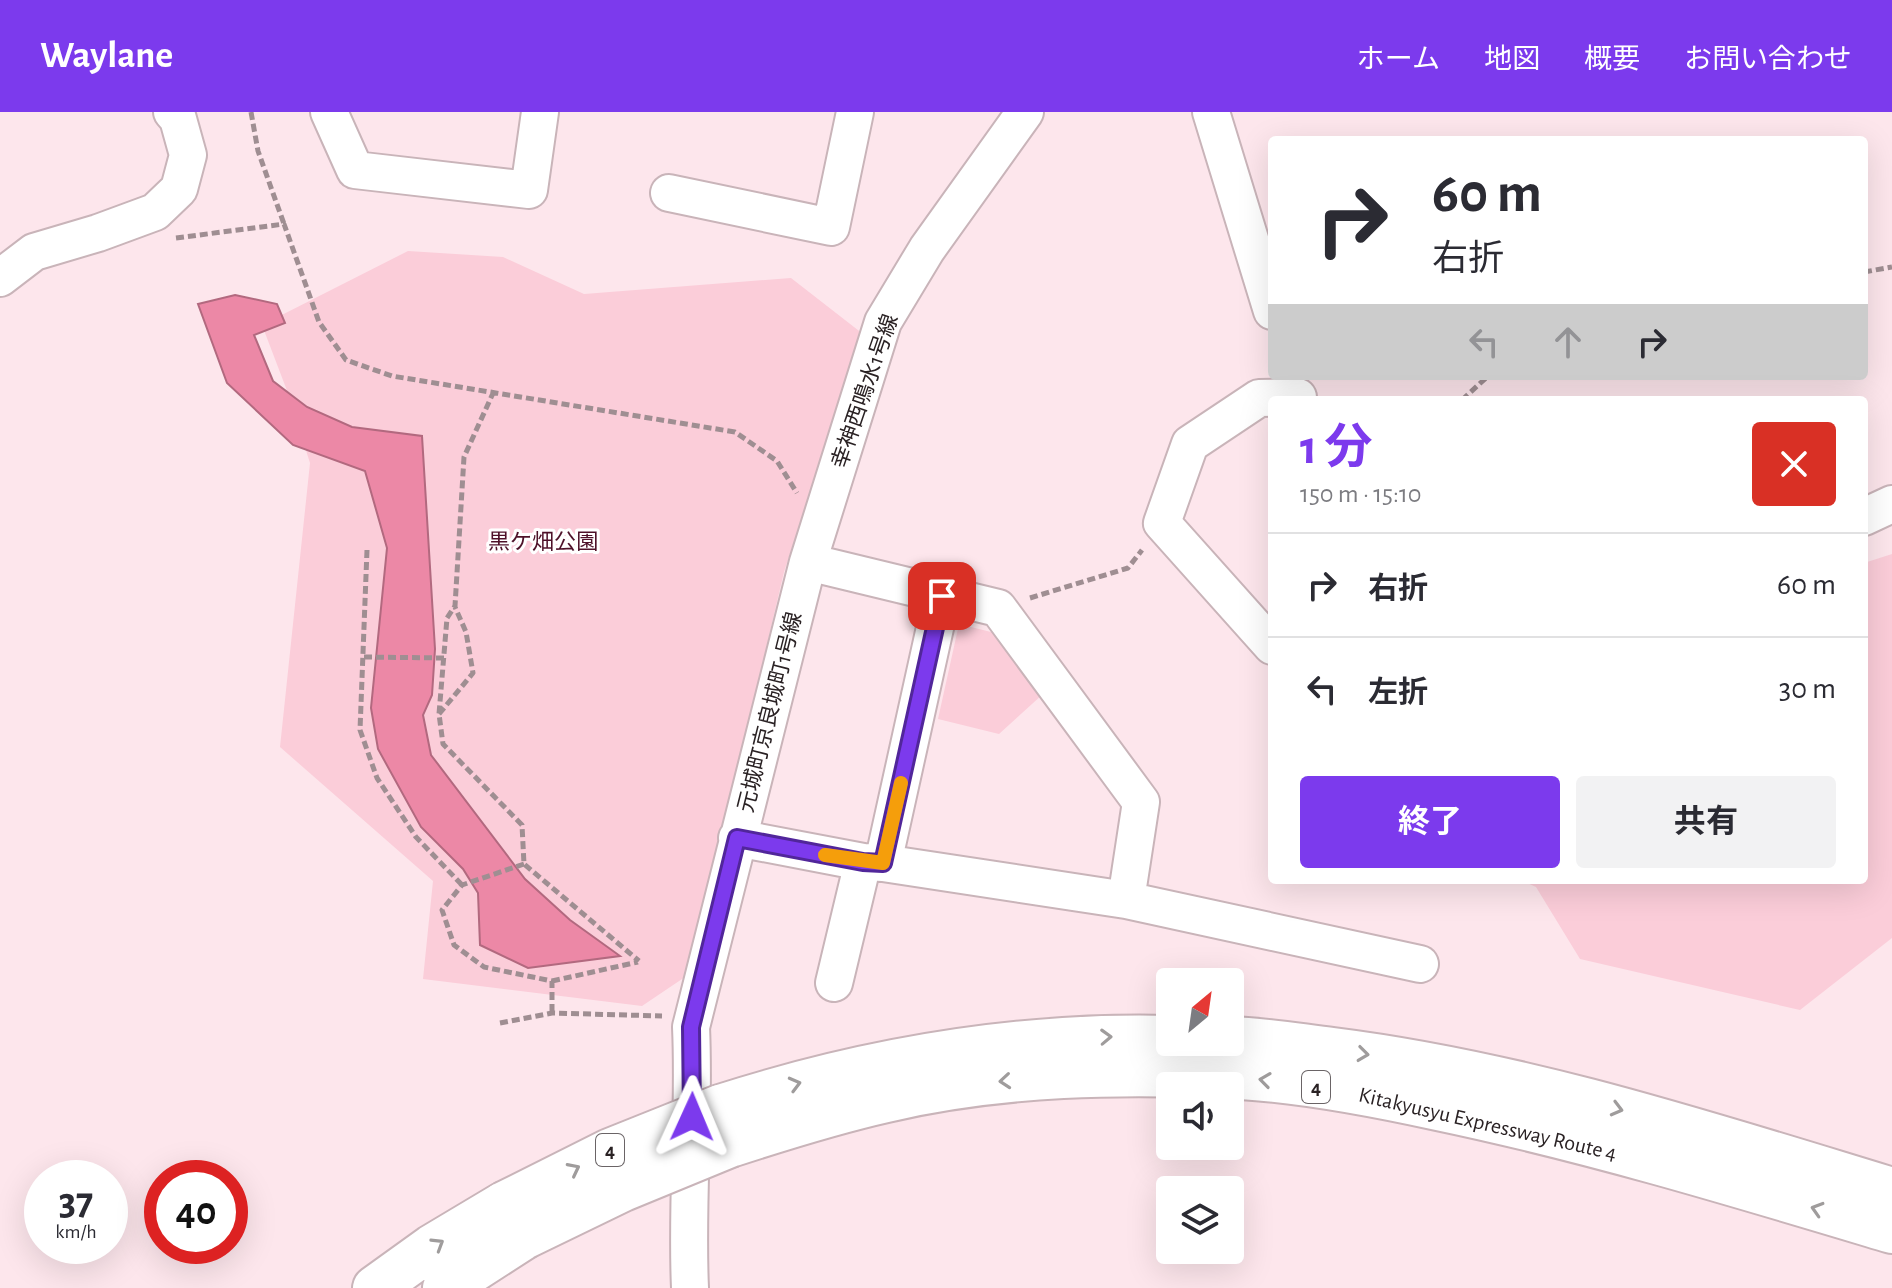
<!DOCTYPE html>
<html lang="ja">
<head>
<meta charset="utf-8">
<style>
	body { margin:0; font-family:"Alegreya Sans","Noto Sans JP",sans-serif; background:#f2f2f3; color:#2b2b33; height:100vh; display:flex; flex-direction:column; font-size:30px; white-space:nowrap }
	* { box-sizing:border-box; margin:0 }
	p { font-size:26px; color:#7c7c81 }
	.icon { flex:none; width:44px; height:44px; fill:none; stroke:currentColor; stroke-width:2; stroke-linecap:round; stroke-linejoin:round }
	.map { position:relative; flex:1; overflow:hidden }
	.details { position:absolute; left:1268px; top:284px; width:600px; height:488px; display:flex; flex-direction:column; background:#fff; border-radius:8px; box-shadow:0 8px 32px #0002 }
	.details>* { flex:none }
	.banner { position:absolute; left:1268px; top:24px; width:600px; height:244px; border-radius:8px; box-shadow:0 8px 32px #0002; background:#fff; color:#2b2b33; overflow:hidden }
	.needle { width:52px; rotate:29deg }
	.buttons { position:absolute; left:1156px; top:856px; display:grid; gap:16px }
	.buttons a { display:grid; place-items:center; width:88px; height:88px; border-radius:8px; background:#fff; box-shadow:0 8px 32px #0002; font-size:40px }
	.speed { position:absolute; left:24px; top:1048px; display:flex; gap:16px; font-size:40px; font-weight:700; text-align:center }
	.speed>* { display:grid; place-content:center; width:104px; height:104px; border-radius:50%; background:#fff; box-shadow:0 8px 32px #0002; line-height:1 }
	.speed small { font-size:20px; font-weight:400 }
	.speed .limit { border:12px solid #d22; background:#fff; color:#111 }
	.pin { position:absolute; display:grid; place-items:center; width:68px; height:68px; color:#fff; margin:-34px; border-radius:16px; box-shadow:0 4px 12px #0006 }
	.me { position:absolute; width:88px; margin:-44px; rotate:1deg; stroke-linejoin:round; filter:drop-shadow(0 0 6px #0008) }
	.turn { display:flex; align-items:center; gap:28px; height:168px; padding:0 32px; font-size:36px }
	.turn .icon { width:104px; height:104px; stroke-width:2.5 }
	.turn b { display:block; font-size:56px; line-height:68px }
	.lanes { display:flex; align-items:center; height:76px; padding:0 32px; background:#0003; justify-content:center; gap:40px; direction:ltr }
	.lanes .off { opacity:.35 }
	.round { display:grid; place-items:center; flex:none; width:84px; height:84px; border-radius:8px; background:#f2f2f3 }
	.headline { display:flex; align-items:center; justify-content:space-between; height:136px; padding:0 32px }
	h1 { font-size:48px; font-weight:700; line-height:60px; color:#7c3aed }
	.primary-button { display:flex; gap:16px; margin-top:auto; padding:16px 32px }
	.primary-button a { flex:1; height:92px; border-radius:8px; background:#7c3aed; color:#fff; font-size:32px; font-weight:700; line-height:92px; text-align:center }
	.primary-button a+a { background:#f2f2f3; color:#2b2b33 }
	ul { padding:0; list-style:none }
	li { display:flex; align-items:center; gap:24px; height:104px; padding:0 32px; border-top:2px solid #e1e1e2 }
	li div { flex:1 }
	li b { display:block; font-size:30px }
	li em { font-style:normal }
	header { display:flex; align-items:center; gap:48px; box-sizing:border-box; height:112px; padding:0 40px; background:#7c3aed; color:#fff }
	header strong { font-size:38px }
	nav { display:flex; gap:44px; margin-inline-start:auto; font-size:28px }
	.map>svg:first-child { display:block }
	.green { fill:#fbcdd9 }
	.water { fill:#ec88a6; stroke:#b2697f; stroke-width:2 }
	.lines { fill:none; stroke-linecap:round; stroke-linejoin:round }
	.minor-casing { stroke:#c9b4b9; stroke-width:40 }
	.highway-casing { stroke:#c9b4b9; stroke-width:48 }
	.path { stroke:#9f8e92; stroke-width:5; stroke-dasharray:8 4; stroke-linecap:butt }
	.minor { stroke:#fff; stroke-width:36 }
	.highway { stroke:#fff; stroke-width:44 }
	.highway-bridge-casing { stroke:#c9b4b9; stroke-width:48; stroke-linecap:butt }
	.highway-bridge { stroke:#fff; stroke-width:44 }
	.oneway { stroke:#9f9c9c }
	.route-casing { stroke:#51269a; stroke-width:20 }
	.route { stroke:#7c3aed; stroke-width:14 }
	.slow { stroke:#f59e0b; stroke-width:14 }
	.labels { text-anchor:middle; stroke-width:6; stroke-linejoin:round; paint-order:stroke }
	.shield { fill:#fff; stroke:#6a6466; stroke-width:2 }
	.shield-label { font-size:20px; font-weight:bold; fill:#2a2224 }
	.street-label { font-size:22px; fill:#2a2224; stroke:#fff }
	.park-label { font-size:22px; fill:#4e1129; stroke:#fff }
</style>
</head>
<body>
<header>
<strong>Waylane</strong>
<nav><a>ホーム</a><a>地図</a><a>概要</a><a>お問い合わせ</a></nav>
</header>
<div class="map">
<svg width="1892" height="1176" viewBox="0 0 1892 1176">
	<rect width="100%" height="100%" fill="#fde6ec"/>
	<path class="green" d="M408 139 503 145 584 182 791 166 863 222 784 460 693 847 688 863 642 894 423 867 433 769 280 635 310 351 286 276 262 213Z
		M1892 442V826L1800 898 1580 847 1536 775 1521 768H1864V451Z
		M959 512 995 521 1043 582 999 622 938 607Z"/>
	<path class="water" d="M235 183 277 192 285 211 254 223 273 269 307 295 352 315 422 324 435 537 432 583 423 603 431 643 525 767 570 808 620 844 528 856 480 833 478 781 463 757 421 715 378 637 371 596 387 436 365 359 293 333 227 271 198 192Z"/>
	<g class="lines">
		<g class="minor-casing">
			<path id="minor" d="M329 0 355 58 529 78 540 0
				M1211 0 1272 199
				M669 81 831 115 855 0
				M0 166 34 140 98 121 155 100 179 77 188 43 178 7 172 0
				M1864 405 1892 392
				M808 450 998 496 1141 690 1126 788
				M1272 534 1162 411 1190 332 1259 286 1298 285
				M737 726 863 750 883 751 1126 788 1420 852
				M883 751 942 484
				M834 871 863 750
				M690 1176C686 1089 695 1002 691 915L808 450 883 210 927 137 1025 0"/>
		</g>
		<g class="highway-casing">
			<path id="highway" d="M1230 927C1264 928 1299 934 1333 938 1524 962 1708 1022 1892 1078
				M720 995C867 948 1016 922 1170 926
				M730 1033C782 1016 833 1000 886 988 1001 961 1124 959 1241 965 1307 969 1374 982 1438 996 1591 1028 1742 1074 1892 1119
				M375 1176 432 1135 504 1092
				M445 1176 524 1125"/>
		</g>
		<path class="path" d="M251 0 258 39 284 112
			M176 126 284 112 319 210 346 248 392 264 735 320 777 349 797 381
			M1864 160 1892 155
			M494 279 464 345 455 494 447 506 439 602 443 632 522 713 524 752 639 849
			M1462 288 1488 264
			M367 438 360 618 377 666 416 725 462 773
			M1030 486 1128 456 1142 438
			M364 545 444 546
			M439 602 473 561 466 520 455 495
			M524 752 462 773 442 798 454 833 484 855 552 869V901
			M552 869 638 850
			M500 911 552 901 662 904"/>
		<use href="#minor" class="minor"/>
		<use href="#highway" class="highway"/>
		<g class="highway-bridge-casing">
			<path id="highway-bridge" d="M504 1092 610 1039 720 995
				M524 1125 623 1077 730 1033"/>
		</g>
		<use href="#highway-bridge" class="highway-bridge"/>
	</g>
	<defs><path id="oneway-chevron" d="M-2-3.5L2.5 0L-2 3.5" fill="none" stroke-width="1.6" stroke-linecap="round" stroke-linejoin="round" transform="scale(2)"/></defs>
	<g class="oneway">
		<use href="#oneway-chevron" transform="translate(1106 925) rotate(-2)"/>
		<use href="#oneway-chevron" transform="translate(1363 942) rotate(7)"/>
		<use href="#oneway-chevron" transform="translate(1265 968) rotate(-172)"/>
		<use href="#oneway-chevron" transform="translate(1005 969) rotate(175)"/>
		<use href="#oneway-chevron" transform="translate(795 972) rotate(-15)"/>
		<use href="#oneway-chevron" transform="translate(1617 997) rotate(15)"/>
		<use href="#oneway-chevron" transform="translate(574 1057) rotate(-27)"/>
		<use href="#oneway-chevron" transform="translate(1817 1097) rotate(-163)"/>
		<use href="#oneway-chevron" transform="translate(438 1132) rotate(-32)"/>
	</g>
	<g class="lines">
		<g class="route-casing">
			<path id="route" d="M692 1005 691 915 737 726 863 750 883 751 942 484"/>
		</g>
		<use href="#route" class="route"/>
		<path class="slow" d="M825 743 883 751 901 671"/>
	</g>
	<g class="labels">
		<g class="shield">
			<rect x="1302" y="959" width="28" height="32" rx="6"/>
			<rect x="596" y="1022" width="28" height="32" rx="6"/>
		</g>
		<g class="shield-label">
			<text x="1316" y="982">4</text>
			<text x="610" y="1045">4</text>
		</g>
		<g class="street-label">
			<text transform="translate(864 279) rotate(-71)" y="8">幸神西鳴水1号線</text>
			<text transform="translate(769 600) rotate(-76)" y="8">元城町京良城町1号線</text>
			<text transform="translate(1488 1011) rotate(13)" y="8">Kitakyusyu Expressway Route 4</text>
		</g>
		<g class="park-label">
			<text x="543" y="437">黒ケ畑公園</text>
		</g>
	</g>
</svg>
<div class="buttons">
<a><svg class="needle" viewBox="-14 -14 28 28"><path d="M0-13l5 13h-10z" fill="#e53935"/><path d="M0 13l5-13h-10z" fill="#7c7c81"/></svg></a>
<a><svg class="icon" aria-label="sound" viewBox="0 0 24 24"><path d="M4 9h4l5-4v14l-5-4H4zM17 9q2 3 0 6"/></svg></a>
<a><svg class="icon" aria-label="layers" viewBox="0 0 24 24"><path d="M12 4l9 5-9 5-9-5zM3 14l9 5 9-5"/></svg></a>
</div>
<div class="speed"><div>37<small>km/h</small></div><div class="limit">40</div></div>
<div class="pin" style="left:942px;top:484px;background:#d93025"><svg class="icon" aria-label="arrive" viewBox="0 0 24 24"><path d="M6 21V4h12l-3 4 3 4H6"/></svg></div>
<svg class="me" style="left:692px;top:1005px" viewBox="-20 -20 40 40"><path d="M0-17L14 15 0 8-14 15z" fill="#7c3aed" stroke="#fff" stroke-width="4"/></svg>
<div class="banner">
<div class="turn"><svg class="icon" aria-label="right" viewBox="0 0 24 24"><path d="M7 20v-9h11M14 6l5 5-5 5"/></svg><div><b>60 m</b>右折</div></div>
<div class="lanes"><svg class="icon off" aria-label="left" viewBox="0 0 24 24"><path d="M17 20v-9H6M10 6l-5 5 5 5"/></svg><svg class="icon off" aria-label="ahead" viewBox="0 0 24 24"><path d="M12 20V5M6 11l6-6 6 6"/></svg><svg class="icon" aria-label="right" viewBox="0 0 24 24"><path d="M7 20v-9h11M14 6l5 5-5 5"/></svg></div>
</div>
<section class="details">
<div class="headline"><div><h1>1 分</h1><p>150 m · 15:10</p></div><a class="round" style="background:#d93025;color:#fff"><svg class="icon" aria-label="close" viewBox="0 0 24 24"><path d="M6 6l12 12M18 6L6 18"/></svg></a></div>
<ul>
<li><svg class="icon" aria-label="right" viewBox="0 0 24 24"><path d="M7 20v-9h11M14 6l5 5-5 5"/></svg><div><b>右折</b></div><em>60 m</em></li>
<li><svg class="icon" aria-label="left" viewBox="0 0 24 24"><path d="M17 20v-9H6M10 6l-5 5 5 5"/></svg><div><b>左折</b></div><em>30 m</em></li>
</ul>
<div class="primary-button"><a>終了</a><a>共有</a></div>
</section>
</div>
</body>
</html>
